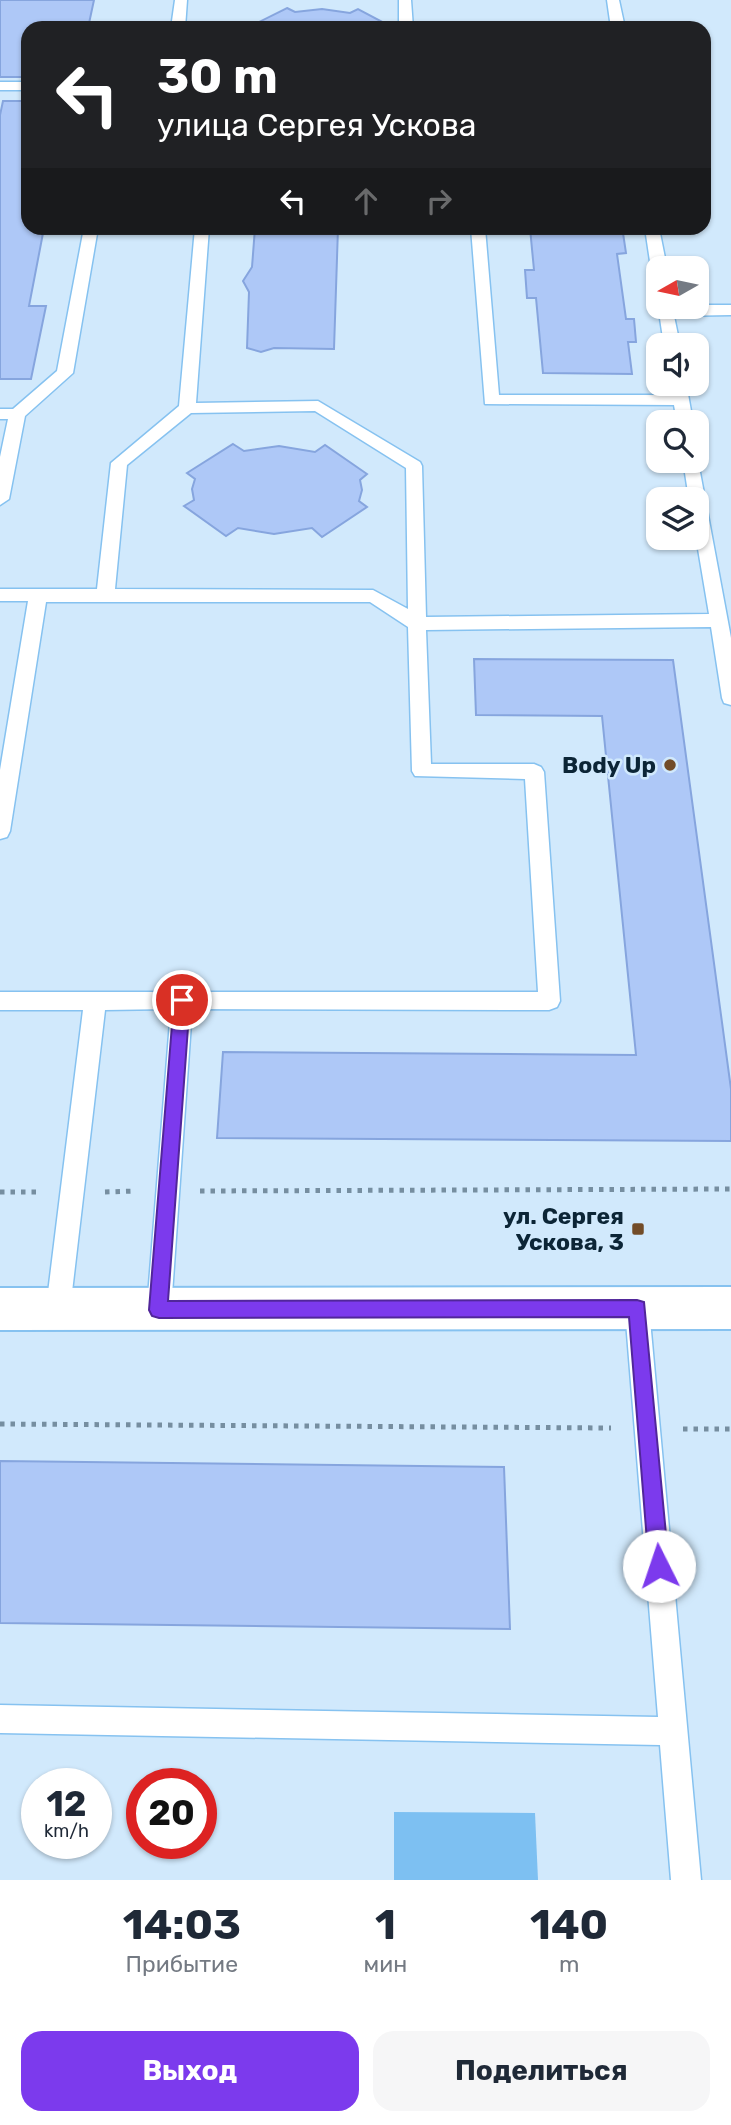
<!DOCTYPE html>
<html lang="ru">
<head>
<meta charset="utf-8">
<style>
	body { margin:0; font-family:Rubik,sans-serif; background:#f6f6f7; color:#1f2937; height:100vh; display:flex; flex-direction:column; font-size:26px; white-space:nowrap }
	* { box-sizing:border-box; margin:0 }
	p { font-size:23px; color:#747a83 }
	.icon { flex:none; width:38px; height:38px; fill:none; stroke:currentColor; stroke-width:2; stroke-linecap:round; stroke-linejoin:round }
	.map { position:relative; height:1880px; overflow:hidden }
	.drawer { display:flex; flex-direction:column; background:#fff; flex:1 }
	.drawer>* { flex:none }
	.banner { position:absolute; left:21px; top:21px; width:690px; height:214px; border-radius:21px; box-shadow:0 2px 5px #0004; background:#202124; color:#fff; overflow:hidden }
	.needle { width:46px; rotate:261deg }
	.tools { position:absolute; left:646px; top:256px; display:grid; gap:14px }
	.tools a { display:grid; place-items:center; width:63px; height:63px; border-radius:14px; background:#fff; box-shadow:0 2px 5px #0004; font-size:35px }
	.speed { position:absolute; left:21px; top:1768px; display:flex; gap:14px; font-size:35px; font-weight:700; text-align:center }
	.speed>* { display:grid; place-content:center; width:91px; height:91px; border-radius:50%; background:#fff; box-shadow:0 2px 5px #0004; line-height:1 }
	.speed small { font-size:18px; font-weight:400 }
	.speed .limit { border:10px solid #d22; background:#fff; color:#111 }
	.pin { position:absolute; display:grid; place-items:center; width:60px; height:60px; color:#fff; margin:-30px; border:4px solid #fff; border-radius:50%; box-shadow:0 2px 7px #0007 }
	.me { position:absolute; width:77px; margin:-38px; rotate:356deg; stroke-linejoin:round; filter:drop-shadow(0 0 5px #0008) }
	.turn { display:flex; align-items:center; gap:24px; height:147px; padding:0 21px; font-size:32px }
	.turn .icon { width:91px; height:91px; stroke-width:2.5 }
	.turn b { display:block; font-size:49px; line-height:60px }
	.lanes { display:flex; align-items:center; height:66px; padding:0 21px; background:#0003; justify-content:center; gap:35px; direction:ltr }
	.lanes .off { opacity:.35 }
	.eta { display:flex; justify-content:space-evenly; align-items:center; height:119px; text-align:center }
	.eta b { font-size:42px; font-weight:700; line-height:49px }
	.action { display:flex; gap:14px; margin-top:auto; padding:14px 21px }
	.action a { flex:1; height:80px; border-radius:21px; background:#7c3aed; color:#fff; font-size:28px; font-weight:700; line-height:80px; text-align:center }
	.action a+a { background:#f6f6f7; color:#1f2937 }
	.map>svg:first-child { display:block }
	.green { fill:#7dc0f2 }
	.building { fill:#aec8f7; stroke:#86a5de; stroke-width:2 }
	.lines { fill:none; stroke-linecap:round; stroke-linejoin:round }
	.service-casing { stroke:#86c2f0; stroke-width:3 }
	.minor-casing { stroke:#86c2f0; stroke-width:4 }
	.path { stroke:#768ea0; stroke-width:5; stroke-dasharray:4.5 6; stroke-linecap:butt }
	.service { fill:#fff; fill-rule:evenodd }
	.minor { fill:#fff; fill-rule:evenodd }
	.route { fill:#7c3aed; stroke:#51269a; stroke-width:2 }
	.poi-dot { fill:#724c28; stroke:#d1e9fc; stroke-width:2.5 }
	.labels { text-anchor:middle; stroke-width:5; stroke-linejoin:round; paint-order:stroke }
	.poi-label { font-size:23px; font-weight:bold; fill:#0c2536; stroke:#d1e9fc; text-anchor:end }
</style>
</head>
<body>
<div class="map">
<svg width="731" height="1880" viewBox="0 0 731 1880">
	<rect width="100%" height="100%" fill="#d1e9fc"/>
	<path class="green" d="M394 1812 535 1813 538 1880H394Z"/>
	<path class="building" d="M0 0H94L88 28H28V77H0Z
		M287 8 295 12 322 9 350 13 358 9 390 26 386 28H258L253 25Z
		M3 101H28V228H44L29 306H46L31 379H0V115Z
		M255 228H338L334 349 274 348 261 352 247 348 249 292 243 281 252 267Z
		M530 228H614L615 232 623 233 626 253 617 254 626 319H634L636 342H628L632 374 543 373 536 298H527L525 270H534Z
		M233 444 244 451 279 446 315 452 325 445 367 474 360 480 362 490 359 501 367 507 322 537 312 528 274 534 238 528 226 536 184 506 194 500 192 489 195 479 187 473Z
		M474 659 673 660 731 1089V1141L217 1138 223 1052 636 1055 602 716 476 715Z
		M0 1461 504 1467 510 1629 0 1623Z"/>
	<g class="lines">
		<g class="service-casing">
			<path id="service" d="M175 0H187L185 28H171Z
				M399 0H411L413 28H399Z
				M607 0H619L625 28H611Z
				M0 82H28V90H0Z
				M84 228H98L73 373 25 416 9 499 0 505V457L8 419H0V409H13L57 371Z
				M195 228H209L196 403 318 401 420 462 422 466 426 617 709 614 696 537V499H689L683 460H696L697 456 731 638V705L724 703 722 698 711 627 426 630 431 764H534L541 767 544 772 560 1001 557 1007 549 1010 192 1009 171 1309 168 1317 159 1321 150 1317 147 1309 171 1009 105 1010 70 1309 67 1317 58 1321 49 1317 46 1309 83 1010H0V992H538L525 779 415 776 412 771 408 627 370 602H46L10 831 7 837 0 839V770L28 601H0V589H97L111 463 179 406ZM315 411 406 468 408 609 373 590 115 589 127 465 191 413Z
				M471 228H485L499 395H672L670 383H686L693 422H677L674 405 485 404Z
				M645 228H659L667 268H658V272L651 268Z
				M658 305H731V315L674 316 680 345H664Z
				M637 1297 646 1301 649 1309 701 1880H671L660 1745 0 1733V1705L658 1717 625 1309 628 1301Z"/>
		</g>
		<g class="minor-casing">
			<path id="minor" d="M731 1287V1329L0 1330V1288Z"/>
		</g>
		<path class="path" d="M200 1191 731 1189
			M0 1192H37
			M105 1192 135 1191
			M0 1424 611 1428
			M683 1429H731"/>
		<use href="#service" class="service"/>
		<use href="#minor" class="minor"/>
	</g>
	<path class="route" d="M182 993 188 995 190 1000 168 1301 637 1300 644 1302 669 1566 666 1573 659 1576 652 1573 649 1566 629 1317 159 1318 152 1316 149 1310 174 1000 176 995Z"/>
	<g class="poi-dot">
		<circle cx="670" cy="765" r="7"/>
		<rect x="631" y="1222" width="14" height="14" rx="3.5"/>
	</g>
	<g class="labels">
		<g class="poi-label">
			<text x="656" y="773">Body Up</text>
			<text x="624" y="1224">ул. Сергея<tspan x="624" dy="26">Ускова, 3</tspan></text>
		</g>
	</g>
</svg>
<div class="tools">
<a><svg class="needle" viewBox="-14 -14 28 28"><path d="M0-13l5 13h-10z" fill="#e53935"/><path d="M0 13l5-13h-10z" fill="#747a83"/></svg></a>
<a><svg class="icon" aria-label="sound" viewBox="0 0 24 24"><path d="M4 9h4l5-4v14l-5-4H4zM17 9q2 3 0 6"/></svg></a>
<a><svg class="icon" aria-label="search" viewBox="0 0 24 24"><circle cx="10" cy="10" r="6"/><path d="M15 15l6 6"/></svg></a>
<a><svg class="icon" aria-label="layers" viewBox="0 0 24 24"><path d="M12 4l9 5-9 5-9-5zM3 14l9 5 9-5"/></svg></a>
</div>
<div class="speed"><div>12<small>km/h</small></div><div class="limit">20</div></div>
<div class="pin" style="left:182px;top:1000px;background:#d93025"><svg class="icon" aria-label="arrive" viewBox="0 0 24 24"><path d="M6 21V4h12l-3 4 3 4H6"/></svg></div>
<svg class="me" style="left:659px;top:1566px" viewBox="-20 -20 40 40"><circle r="19" fill="#fff"/><path d="M0-13L10 11 0 6-10 11z" fill="#7c3aed"/></svg>
<div class="banner">
<div class="turn"><svg class="icon" aria-label="left" viewBox="0 0 24 24"><path d="M17 20v-9H6M10 6l-5 5 5 5"/></svg><div><b>30 m</b>улица Сергея Ускова</div></div>
<div class="lanes"><svg class="icon" aria-label="left" viewBox="0 0 24 24"><path d="M17 20v-9H6M10 6l-5 5 5 5"/></svg><svg class="icon off" aria-label="ahead" viewBox="0 0 24 24"><path d="M12 20V5M6 11l6-6 6 6"/></svg><svg class="icon off" aria-label="right" viewBox="0 0 24 24"><path d="M7 20v-9h11M14 6l5 5-5 5"/></svg></div>
</div>
</div>
<section class="drawer">
<div class="eta">
<div><b>14:03</b><p>Прибытие</p></div>
<div><b>1</b><p>мин</p></div>
<div><b>140</b><p>m</p></div>
</div>
<div class="action"><a>Выход</a><a>Поделиться</a></div>
</section>
</body>
</html>
